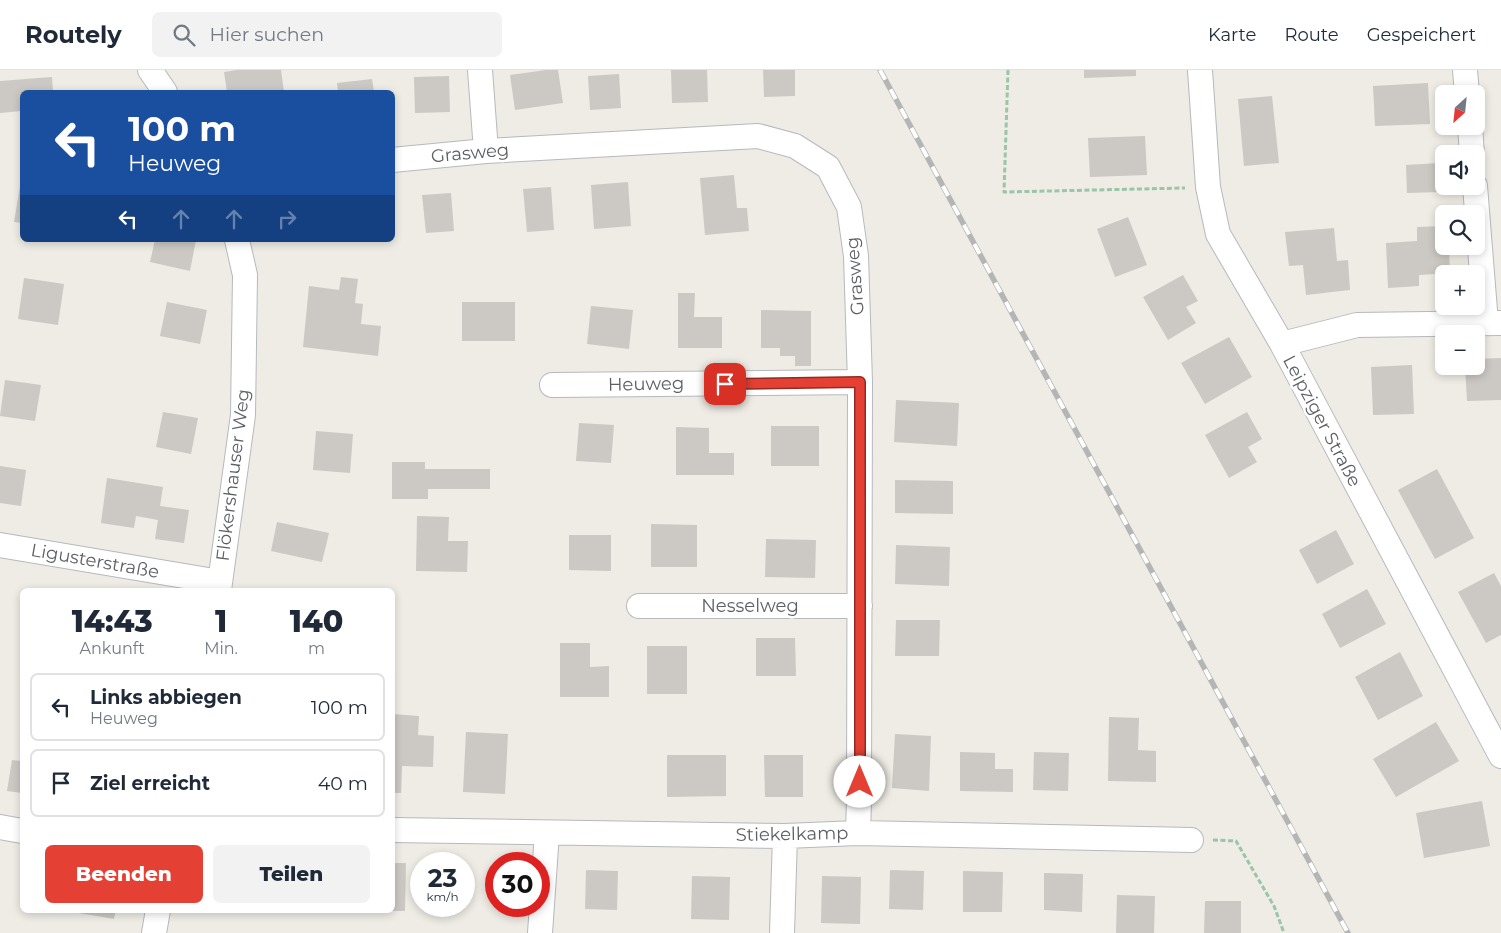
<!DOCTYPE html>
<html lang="de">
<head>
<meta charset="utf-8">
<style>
	body { margin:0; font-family:Montserrat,sans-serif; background:#f2f2f3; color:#1f2937; height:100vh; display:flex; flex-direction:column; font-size:19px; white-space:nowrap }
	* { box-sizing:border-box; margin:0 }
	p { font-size:16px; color:#747a83 }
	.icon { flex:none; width:28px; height:28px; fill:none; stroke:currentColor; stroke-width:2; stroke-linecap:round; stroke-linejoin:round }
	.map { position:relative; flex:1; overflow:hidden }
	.drawer { position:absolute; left:20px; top:518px; width:375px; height:325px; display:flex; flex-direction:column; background:#fff; border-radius:8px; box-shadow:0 2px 8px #0003 }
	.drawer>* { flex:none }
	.hud { position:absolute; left:20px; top:20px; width:375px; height:152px; border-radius:8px; box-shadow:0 2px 8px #0003; background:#1a4fa0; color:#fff; overflow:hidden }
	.needle { width:32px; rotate:207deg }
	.controls { position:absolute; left:1435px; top:15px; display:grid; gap:10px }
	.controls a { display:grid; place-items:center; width:50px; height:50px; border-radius:8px; background:#fff; box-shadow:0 2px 8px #0003; font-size:25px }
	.speed { position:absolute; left:410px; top:782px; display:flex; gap:10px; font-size:25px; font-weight:700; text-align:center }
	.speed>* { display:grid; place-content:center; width:65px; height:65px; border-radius:50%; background:#fff; box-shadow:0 2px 8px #0003; line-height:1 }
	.speed small { font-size:12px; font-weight:400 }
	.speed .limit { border:8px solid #d22; background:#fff; color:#111 }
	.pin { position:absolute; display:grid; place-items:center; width:42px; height:42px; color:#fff; margin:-21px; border-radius:10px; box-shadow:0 2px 8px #0006 }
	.me { position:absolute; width:55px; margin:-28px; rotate:0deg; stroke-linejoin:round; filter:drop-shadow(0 0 4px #0008) }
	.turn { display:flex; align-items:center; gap:18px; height:105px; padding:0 25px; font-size:22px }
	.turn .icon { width:65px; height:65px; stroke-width:2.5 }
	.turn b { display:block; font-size:35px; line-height:42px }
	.lanes { display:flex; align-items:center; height:48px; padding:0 25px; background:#0003; justify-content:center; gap:25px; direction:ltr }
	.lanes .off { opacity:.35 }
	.eta { display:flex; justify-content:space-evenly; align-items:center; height:85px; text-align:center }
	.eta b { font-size:30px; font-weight:800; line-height:35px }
	.action { display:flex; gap:10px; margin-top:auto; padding:10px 25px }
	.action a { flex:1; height:58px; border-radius:8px; background:#e44134; color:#fff; font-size:20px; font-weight:800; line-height:58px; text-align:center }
	.action a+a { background:#f2f2f3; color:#1f2937 }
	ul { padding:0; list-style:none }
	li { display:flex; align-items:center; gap:15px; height:68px; margin:0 10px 8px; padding:0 15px; border:2px solid #e0e1e3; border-radius:8px }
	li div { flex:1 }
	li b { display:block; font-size:19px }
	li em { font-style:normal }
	header { display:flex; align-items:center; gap:30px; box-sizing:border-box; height:70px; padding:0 25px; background:#fff; border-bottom:1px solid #e0e1e3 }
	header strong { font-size:24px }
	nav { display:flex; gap:28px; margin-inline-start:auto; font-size:18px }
	.search { width:350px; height:45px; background:#f2f2f3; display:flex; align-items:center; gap:12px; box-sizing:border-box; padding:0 18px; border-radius:8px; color:#747a83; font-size:19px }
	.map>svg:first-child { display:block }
	.building { fill:#ccc8c3 }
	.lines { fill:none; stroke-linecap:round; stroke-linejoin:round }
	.street-casing { stroke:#b6b9bd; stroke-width:26 }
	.path { stroke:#9ac5a6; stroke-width:3; stroke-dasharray:5 2.5; stroke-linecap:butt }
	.street { stroke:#fff; stroke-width:24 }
	.rail-casing { stroke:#b4b5b5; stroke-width:5.5 }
	.rail { stroke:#fff; stroke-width:4; stroke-dasharray:11; stroke-linecap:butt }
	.route-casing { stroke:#942a22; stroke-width:12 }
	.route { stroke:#e44134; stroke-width:9 }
	.labels { text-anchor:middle; stroke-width:5; stroke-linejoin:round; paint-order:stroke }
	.street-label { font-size:18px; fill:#5c5f64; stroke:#fff }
</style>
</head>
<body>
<header>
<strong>Routely</strong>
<div class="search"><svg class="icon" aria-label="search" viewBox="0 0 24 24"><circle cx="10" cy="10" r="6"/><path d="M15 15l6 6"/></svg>Hier suchen</div>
<nav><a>Karte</a><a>Route</a><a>Gespeichert</a></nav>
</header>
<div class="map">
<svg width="1501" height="863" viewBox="0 0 1501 863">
	<rect width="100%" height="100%" fill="#eeece4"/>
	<path class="building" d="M237 0H281L284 22H227L224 2Z
		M546 0H558L563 33 515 40 510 5Z
		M671 0H707L708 32 672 33Z
		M763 0H795V26L764 27Z
		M1084 0H1136V6L1084 8Z
		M619 4 621 38 590 40 588 6Z
		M449 6 450 42 415 43 414 7Z
		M52 7 53 22H22V41L0 43V11Z
		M372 9 374 22H338L337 13Z
		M1428 13 1430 54 1375 56 1373 16Z
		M1272 26 1279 93 1244 96 1238 29Z
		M1145 66 1147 105 1090 107 1088 68Z
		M1439 93 1441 122 1407 123 1406 95Z
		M734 105 737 138H747L749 161 705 165 700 108Z
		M21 110H22V153L14 152Z
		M628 112 631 156 594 159 591 115Z
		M551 117 554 160 527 162 523 119Z
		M451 123 454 161 426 163 422 125Z
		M1128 147 1147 195 1115 207 1097 159Z
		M1444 156V176H1449L1450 203 1419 205V216L1388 218 1386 173 1417 171V157Z
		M1334 158 1337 191 1348 190 1350 220 1306 225 1303 195 1289 196 1285 162Z
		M155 170H196L190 201 150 192Z
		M1183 205 1198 231 1186 237 1196 253 1168 270 1143 227Z
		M341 207 358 209 355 233 363 234 361 254 381 256 378 286 303 277 309 216 339 220Z
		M24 208 64 214 58 255 18 249Z
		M678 223H695L694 247H722V278H678Z
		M167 232 207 240 200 274 160 266Z
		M462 232H515V271H462Z
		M591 236 633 240 629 279 587 274Z
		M761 240 811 241V296H795V286H780V278H761Z
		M1229 267 1252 307 1205 334 1181 293Z
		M1501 288V330L1467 331 1465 296H1476V289Z
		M1412 295 1414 344 1373 345 1371 297Z
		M5 310 41 315 35 351 0 346Z
		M896 330 959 333 957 376 894 372Z
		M163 342 198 348 191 384 156 377Z
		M1247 342 1262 369 1248 377 1257 392 1229 408 1205 365Z
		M579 353 614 355 611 393 576 391Z
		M771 356H819V396H771Z
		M676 357 709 358V383H734V405H676Z
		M316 361 353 364 350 403 313 400Z
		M392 392H425V399H490V419H428V429H392Z
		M0 396 26 400 21 436 0 433Z
		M1437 399 1474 468 1435 489 1398 420Z
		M107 408 163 417 160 436 189 440 184 473 155 469 158 450 136 446 134 458 101 453Z
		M895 410 953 411V444L895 443Z
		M417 446 449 447 448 471H468L467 502 416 501Z
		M277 452 329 463 322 492 271 481Z
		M651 454 697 455V497H651Z
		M1336 460 1354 494 1317 514 1299 480Z
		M569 465H611V501L569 500Z
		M766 469 816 470 815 508 765 507Z
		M896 475 950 477 949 516 895 514Z
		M1494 503 1501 516V565L1486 573 1458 522Z
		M1367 519 1386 554 1340 578 1322 544Z
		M896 550H940L939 586H895Z
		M756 568H795L796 606H756Z
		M560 573H590V597L609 596V627H560Z
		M647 576H687V624H647Z
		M1400 582 1423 626 1378 650 1355 607Z
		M392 644 419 646 418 665 434 666 433 697 402 696 401 723H392Z
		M1109 647 1139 648 1138 680 1156 681V712L1108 711Z
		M1436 652 1459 691 1396 727 1373 689Z
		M466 662 508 664 505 724 463 722Z
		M895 664 931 666 929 721 892 718Z
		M960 682 995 683V699H1013V722L960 721Z
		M1034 682 1069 683 1068 721 1033 720Z
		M667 685H726V726L667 727Z
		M764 685H803V727H765Z
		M12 690 22 691V723L7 721Z
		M1482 731 1490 776 1424 788 1416 743Z
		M392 793H406L405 841H392Z
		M586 800 618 801 617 840 585 839Z
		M890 800 924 801 923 840 889 839Z
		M963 801 1003 802 1002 842H963Z
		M1044 803 1083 804 1082 842 1044 840Z
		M692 806 730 807 729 850 691 849Z
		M822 806 861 807 860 854 821 853Z
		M1117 825 1155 826 1154 863H1116Z
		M1205 831H1241V863H1204Z
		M80 840H116L114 849 79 843Z"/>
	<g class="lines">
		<g class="street-casing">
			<path id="street" d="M150 0 165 22
				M480 0 486 81
				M1200 0 1208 117 1218 164 1282 274 1501 686
				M1465 0 1467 24
				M1470 56 1472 84
				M392 90 486 81 758 66 795 76 828 97 849 137 856 186 860 312 859 731 858 763
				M1475 116 1486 253
				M1282 274 1357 255 1501 253
				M552 315 860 312
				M0 475 220 512
				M219 520 243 345 245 205 237 170
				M639 536H860
				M0 757 22 761
				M392 760 785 766 858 763 1191 770
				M154 863 158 840
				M540 863 547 763
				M782 863 785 766"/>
		</g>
		<path class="path" d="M1008 0 1004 122 1185 118
			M1213 770 1236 771 1274 836 1284 863"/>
		<use href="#street" class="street"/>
		<g class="rail-casing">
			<path id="rail" d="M880 0 1348 863"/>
		</g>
		<use href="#rail" class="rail"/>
	</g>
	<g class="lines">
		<g class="route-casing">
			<path id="route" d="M725 314 860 312V712"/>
		</g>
		<use href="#route" class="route"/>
	</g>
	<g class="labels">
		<g class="street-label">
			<text transform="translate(470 83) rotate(-5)" y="6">Grasweg</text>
			<text transform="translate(855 206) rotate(-94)" y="6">Grasweg</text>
			<text transform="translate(646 314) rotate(-1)" y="6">Heuweg</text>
			<text transform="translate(1322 351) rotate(62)" y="6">Leipziger Straße</text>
			<text transform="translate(233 405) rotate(-83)" y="6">Flökershauser Weg</text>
			<text transform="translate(95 491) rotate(10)" y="6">Ligusterstraße</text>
			<text x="750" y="542">Nesselweg</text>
			<text transform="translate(792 764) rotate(-1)" y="6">Stiekelkamp</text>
		</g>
	</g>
</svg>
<div class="controls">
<a><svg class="needle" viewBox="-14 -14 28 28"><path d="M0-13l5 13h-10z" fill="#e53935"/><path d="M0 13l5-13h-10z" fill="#747a83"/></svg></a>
<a><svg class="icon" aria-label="sound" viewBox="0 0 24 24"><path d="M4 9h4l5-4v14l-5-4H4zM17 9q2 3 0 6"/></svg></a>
<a><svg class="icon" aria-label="search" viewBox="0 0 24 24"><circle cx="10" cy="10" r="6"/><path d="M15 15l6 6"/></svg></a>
<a>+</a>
<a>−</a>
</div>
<div class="speed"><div>23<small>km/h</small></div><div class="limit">30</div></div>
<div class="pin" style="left:725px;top:314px;background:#d93025"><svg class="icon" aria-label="arrive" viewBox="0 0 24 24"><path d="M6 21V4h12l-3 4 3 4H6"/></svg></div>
<svg class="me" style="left:860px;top:712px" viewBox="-20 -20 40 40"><circle r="19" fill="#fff"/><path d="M0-13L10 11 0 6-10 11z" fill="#e44134"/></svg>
<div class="hud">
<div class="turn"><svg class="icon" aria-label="left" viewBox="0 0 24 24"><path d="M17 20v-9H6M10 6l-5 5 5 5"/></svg><div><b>100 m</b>Heuweg</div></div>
<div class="lanes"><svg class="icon" aria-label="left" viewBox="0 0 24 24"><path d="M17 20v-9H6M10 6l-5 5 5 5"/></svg><svg class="icon off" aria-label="ahead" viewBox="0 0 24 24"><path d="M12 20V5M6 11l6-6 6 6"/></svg><svg class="icon off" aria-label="ahead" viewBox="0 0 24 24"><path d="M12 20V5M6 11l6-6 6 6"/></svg><svg class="icon off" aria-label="right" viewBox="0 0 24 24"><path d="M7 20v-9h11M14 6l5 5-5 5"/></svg></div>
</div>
<section class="drawer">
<div class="eta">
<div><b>14:43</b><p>Ankunft</p></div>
<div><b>1</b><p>Min.</p></div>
<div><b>140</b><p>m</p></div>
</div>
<ul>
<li><svg class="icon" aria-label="left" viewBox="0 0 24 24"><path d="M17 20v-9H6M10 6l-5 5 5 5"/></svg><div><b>Links abbiegen</b><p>Heuweg</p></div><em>100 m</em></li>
<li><svg class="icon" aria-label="arrive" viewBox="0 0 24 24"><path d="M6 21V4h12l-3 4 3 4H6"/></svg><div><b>Ziel erreicht</b></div><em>40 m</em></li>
</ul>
<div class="action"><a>Beenden</a><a>Teilen</a></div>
</section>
</div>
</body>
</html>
